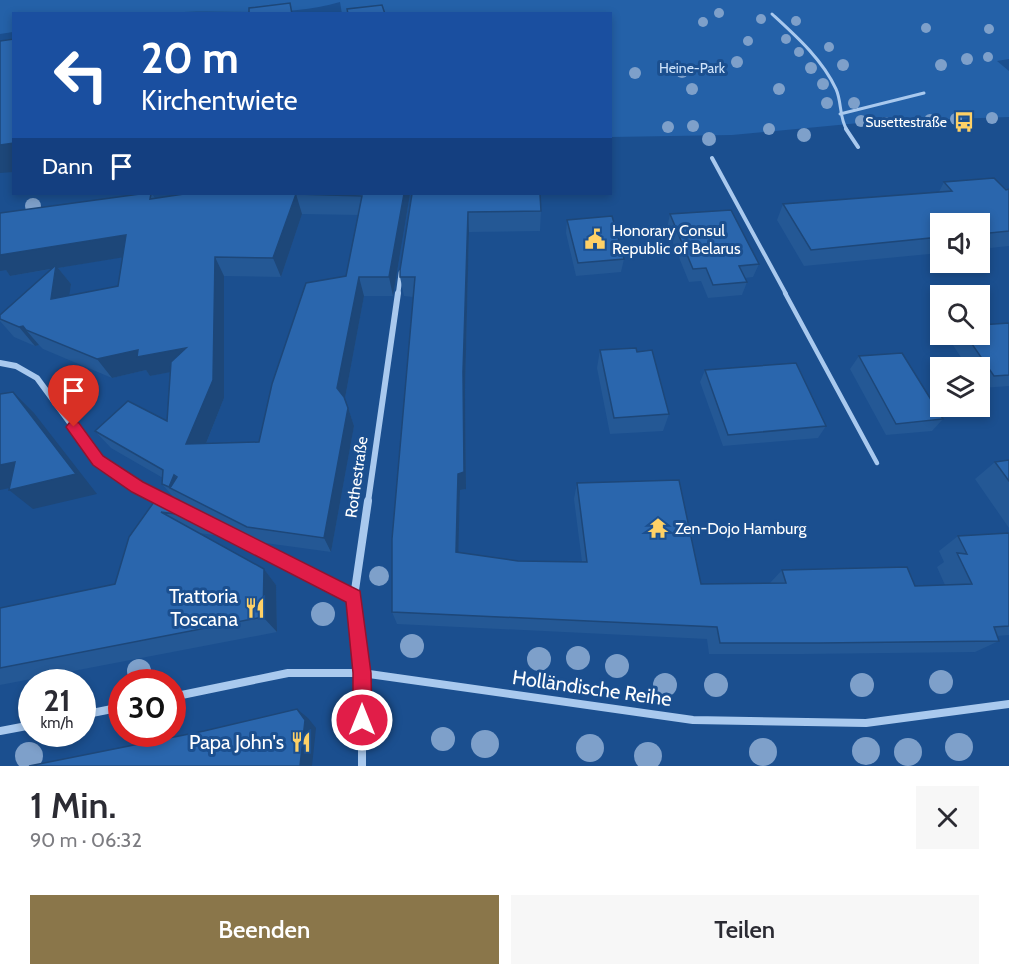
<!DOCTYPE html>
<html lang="de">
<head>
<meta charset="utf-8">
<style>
	body { margin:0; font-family:Cabin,sans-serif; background:#f7f7f7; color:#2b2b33; height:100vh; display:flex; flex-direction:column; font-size:22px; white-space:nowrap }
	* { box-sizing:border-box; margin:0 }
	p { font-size:20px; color:#7c7c81 }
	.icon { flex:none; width:33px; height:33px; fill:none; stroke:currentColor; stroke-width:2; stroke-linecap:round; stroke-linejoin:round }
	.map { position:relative; height:766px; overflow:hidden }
	.details { display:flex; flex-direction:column; background:#fff; flex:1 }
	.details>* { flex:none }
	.guide { position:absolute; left:12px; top:12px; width:600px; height:183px; border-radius:0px; box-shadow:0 3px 9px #0003; background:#1a4fa0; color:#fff; overflow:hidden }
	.tools { position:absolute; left:930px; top:213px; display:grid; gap:12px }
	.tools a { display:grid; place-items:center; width:60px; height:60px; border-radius:0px; background:#fff; box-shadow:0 3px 9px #0003; font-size:30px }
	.speed { position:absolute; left:18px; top:669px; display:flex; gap:12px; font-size:30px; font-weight:700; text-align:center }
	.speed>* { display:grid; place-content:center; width:78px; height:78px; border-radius:50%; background:#fff; box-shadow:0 3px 9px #0003; line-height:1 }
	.speed small { font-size:15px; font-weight:400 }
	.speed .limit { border:9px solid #d22; background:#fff; color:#111 }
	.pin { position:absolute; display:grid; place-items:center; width:51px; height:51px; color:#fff; margin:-62px -26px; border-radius:50% 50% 50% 0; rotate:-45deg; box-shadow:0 0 6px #0007 }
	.pin .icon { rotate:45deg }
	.me { position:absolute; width:66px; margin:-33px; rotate:0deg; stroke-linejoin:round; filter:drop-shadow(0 0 4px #0008) }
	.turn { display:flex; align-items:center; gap:21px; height:126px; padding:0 30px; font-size:27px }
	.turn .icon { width:78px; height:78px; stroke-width:2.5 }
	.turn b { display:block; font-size:42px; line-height:51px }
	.then { display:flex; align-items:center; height:57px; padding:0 30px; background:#0003; gap:12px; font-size:22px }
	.round { display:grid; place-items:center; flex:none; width:63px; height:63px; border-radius:0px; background:#f7f7f7 }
	.overview { display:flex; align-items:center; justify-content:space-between; height:102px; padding:0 30px }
	h1 { font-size:36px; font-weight:600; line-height:45px }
	.button { display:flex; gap:12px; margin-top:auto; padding:12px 30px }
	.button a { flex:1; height:69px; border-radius:0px; background:#8a764a; color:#fff; font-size:24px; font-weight:600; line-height:69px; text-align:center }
	.button a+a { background:#f7f7f7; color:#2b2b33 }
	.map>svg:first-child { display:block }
	.green { fill:#2461a8 }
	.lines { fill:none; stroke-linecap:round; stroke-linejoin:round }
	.service-far2 { stroke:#a9c9ee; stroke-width:3 }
	.service-far1 { stroke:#a9c9ee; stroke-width:4 }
	.service { stroke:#a9c9ee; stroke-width:4.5 }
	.minor-far2 { stroke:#a9c9ee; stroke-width:4.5 }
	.minor-far1 { stroke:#a9c9ee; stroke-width:6 }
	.minor { stroke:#a9c9ee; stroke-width:8 }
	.tree { fill:#7ea0ca }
	.wall { fill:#245895; fill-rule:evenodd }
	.shaded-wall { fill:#1d4779 }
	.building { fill:#2a66ad; stroke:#1d4779; stroke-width:1.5; fill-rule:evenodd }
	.route { fill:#e11d48; stroke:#92132f; stroke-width:1.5 }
	.labels { text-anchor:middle; stroke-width:6; stroke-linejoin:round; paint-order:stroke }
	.far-park-label { font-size:14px; fill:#cfe3fa; stroke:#1b4f8f }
	.far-poi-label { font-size:14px; fill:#fff; stroke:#1b4f8f; text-anchor:end }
	.poi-label { font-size:16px; fill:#fff; stroke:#1b4f8f; text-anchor:start }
	.street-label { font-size:16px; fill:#fff; stroke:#1b4f8f }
	.near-poi-label { font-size:20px; fill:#fff; stroke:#1b4f8f; text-anchor:end }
	.near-street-label { font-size:20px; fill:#fff; stroke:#1b4f8f }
</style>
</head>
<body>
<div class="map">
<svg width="1009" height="766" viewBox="0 0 1009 766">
	<rect width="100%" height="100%" fill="#1b4f8f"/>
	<path class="green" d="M0 0H1009V59L997 61 1009 71V117L870 122 732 135 611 137 610 14H404L403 12 342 14 340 2C290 17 236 10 184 12 127 13 70 14 14 14L13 32 0 34Z"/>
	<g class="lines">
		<path class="service-far2" d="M772 14C796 36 822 59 836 89 842 102 839 118 847 130
			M840 114 924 93"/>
		<path class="service-far1" d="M846 129 858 147
			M712 158 786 294"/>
		<path class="service" d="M785 293 877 463"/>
		<path class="minor-far2" d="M398 294 401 272"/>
		<path class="minor-far1" d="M0 363 16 366 37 378 98 461 137 487 164 501
			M368 502 398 293"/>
		<path class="minor" d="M205 522 354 597
			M172 697 288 673H362L693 720 866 723 1009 704
			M82 715 122 707
			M0 731 32 725
			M362 766V673L354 597 368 501"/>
	</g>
	<g class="tree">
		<circle cx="719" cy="13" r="5"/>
		<circle cx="761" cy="19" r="5"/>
		<circle cx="796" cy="21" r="5"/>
		<circle cx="703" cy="22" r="5"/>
		<circle cx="926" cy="28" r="5"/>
		<circle cx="989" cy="29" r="5"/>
		<circle cx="786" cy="39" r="5"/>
		<circle cx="748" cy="41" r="5"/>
		<circle cx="829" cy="47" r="5"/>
		<circle cx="799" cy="52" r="5"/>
		<circle cx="988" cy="57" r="5"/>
		<circle cx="967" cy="59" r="6"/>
		<circle cx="737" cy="62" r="6"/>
		<circle cx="843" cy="65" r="6"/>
		<circle cx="941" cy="65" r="6"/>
		<circle cx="811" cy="68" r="6"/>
		<circle cx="682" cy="72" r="6"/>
		<circle cx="635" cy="73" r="6"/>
		<circle cx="823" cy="84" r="6"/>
		<circle cx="692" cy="89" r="6"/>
		<circle cx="779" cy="89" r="6"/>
		<circle cx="827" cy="103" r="6"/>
		<circle cx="854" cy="103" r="6"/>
		<circle cx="992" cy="118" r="6"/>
		<circle cx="956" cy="119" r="6"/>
		<circle cx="930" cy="120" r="6"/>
		<circle cx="861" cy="121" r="6"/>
		<circle cx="885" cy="123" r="6"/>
		<circle cx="693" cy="126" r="6"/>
		<circle cx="668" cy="127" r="6"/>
		<circle cx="769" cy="129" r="6"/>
		<circle cx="804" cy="135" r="7"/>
		<circle cx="709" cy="139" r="7"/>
		<circle cx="33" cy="206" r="8"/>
		<circle cx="379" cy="576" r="10"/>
		<circle cx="323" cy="614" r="12"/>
		<circle cx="412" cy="646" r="12"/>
		<circle cx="578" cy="658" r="12"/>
		<circle cx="539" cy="659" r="12"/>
		<circle cx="617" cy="666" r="12"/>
		<circle cx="139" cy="671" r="12"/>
		<circle cx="941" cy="682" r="12"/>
		<circle cx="665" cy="685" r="12"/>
		<circle cx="716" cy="685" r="12"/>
		<circle cx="862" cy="685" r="12"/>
		<circle cx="443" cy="739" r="12"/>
		<circle cx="485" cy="744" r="14"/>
		<circle cx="959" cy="747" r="14"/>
		<circle cx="590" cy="748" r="14"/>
		<circle cx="866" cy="751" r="14"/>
		<circle cx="763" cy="752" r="14"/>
		<circle cx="908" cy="752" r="14"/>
		<circle cx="29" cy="756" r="14"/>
		<circle cx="648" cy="756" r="14"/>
	</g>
	<path class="wall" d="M944 182 1009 189V246L980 249V224H940V253L804 266 777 220 783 204 939 192Z
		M140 194H152L155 198 184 194H410L393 296H364L345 398 354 426 331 552 258 542 176 500 162 484 163 478 111 448 95 431 167 421 170 372 150 376 146 370 112 378 43 349 39 345 35 346 14 337 0 321V315L52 269 10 276 6 270ZM302 214 358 215 346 276 259 442 206 444 224 398V276L281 277ZM122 257 118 286 69 295 71 284 58 268Z
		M412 194 541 211 540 231 469 232 465 390 466 489 460 490 458 553 518 561 582 562 574 499 577 483 701 584 770 583 782 570 915 586 945 585 937 567 944 562 939 551 958 536 1009 533V635L997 636 999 641 975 652 804 654H709L707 639 397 624 392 612 413 297 404 296 400 277Z
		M670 214 759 264 753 277 745 278 747 282 742 295 708 298 701 281 689 282 667 228Z
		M567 220 624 259 621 272 576 276 566 233Z
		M1009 323V386L982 388 980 385V368H968L949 339 953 334H980Z
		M600 350 637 352 669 414 663 431 610 434 597 368Z
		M859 356 943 419 932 431 886 435 850 369Z
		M705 370 826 426 818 438 723 446 700 382Z
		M1009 460V528L975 479 995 462Z
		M159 495 206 518 221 536 199 533 264 569 276 585 277 632 0 685V608L115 584Z"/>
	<path class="shaded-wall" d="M14 143V172L0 173V145Z
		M296 194 302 214 281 277 273 258Z
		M404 194H410L393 296 389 277Z
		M468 212 469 232 465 390 466 489 460 490 458 566 456 552 458 474 463 372Z
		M126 235 137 255 58 268 71 284 66 318 51 299 56 268 10 276 6 270 0 271V254Z
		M215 257 224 276V398L199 461 186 444Z
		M359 277 364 296 345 398 354 426 331 552 324 538 337 388Z
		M23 326 26 330 39 345 35 346 19 327Z
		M186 348 197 367 150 376 146 370 112 378 97 359 138 350Z
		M13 392 34 413 97 494 33 509 9 490 76 474Z
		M15 462 39 482 0 490V465Z
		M174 475 187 492 170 488 183 503 169 487Z
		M264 569 276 585 277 632 263 617Z
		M297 709 308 718 316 728 312 766H300Z"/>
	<path class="building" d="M290 3 292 14H249V8Z
		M382 5 385 14H348L347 9Z
		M14 39V143L0 145V41Z
		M994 178 1006 190 1009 189V231L980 234V224H940V237L811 250 783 204 952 191 944 182Z
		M140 194H151L150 199 184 194H404L389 277H359L337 388 344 397 348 408 324 538 247 527 170 488 177 477 174 475 169 487 162 484 163 470 95 431 128 401 167 421 171 362 186 348 137 357 138 350 97 359 26 330 23 326 19 327 0 319V315L56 265 51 299 118 286 126 235 0 255V213ZM296 194 362 196 346 276 306 283 272 384 259 442 186 444 213 380 215 257 273 258Z
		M412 194H540L541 211 468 212 463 372 464 472 458 474 456 552 518 561 587 562 577 483 679 480 701 584 786 583 782 570 907 567 915 586 972 584 957 553 967 554 958 536 1009 533V626L994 627 999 641 819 643H720L717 627 392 612V539L415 277H400V270Z
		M731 210 759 264 739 266 747 282 713 285 706 268 693 269 670 214Z
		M612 216 624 259 578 263 567 220Z
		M1009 323V375L994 376 965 334H980V325Z
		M636 348 637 352 652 350 669 414 614 418 600 350Z
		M902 353 943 419 896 424 859 356Z
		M796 363 826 426 728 435 705 370Z
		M13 392 76 474 9 490 15 462 0 465V394Z
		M1009 460V481L995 462Z
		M159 495 206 518 161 512 264 569 263 617 0 668V608L115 584 129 537Z
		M297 709 305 720 300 766H29L204 731Z"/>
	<path class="route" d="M74 421 79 423 103 456 143 482 360 591 371 673 372 720 369 726 362 729 356 726 353 720V673L346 602 132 492 93 465 66 427 69 423Z"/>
	<defs>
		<g id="bus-bare" transform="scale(1.62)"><path d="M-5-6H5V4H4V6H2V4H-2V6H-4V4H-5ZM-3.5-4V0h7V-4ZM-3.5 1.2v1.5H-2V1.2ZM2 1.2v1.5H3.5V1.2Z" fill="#ffd166" stroke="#1b4f8f" stroke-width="2.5" paint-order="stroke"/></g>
		<g id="civic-bare" transform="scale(1.62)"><path d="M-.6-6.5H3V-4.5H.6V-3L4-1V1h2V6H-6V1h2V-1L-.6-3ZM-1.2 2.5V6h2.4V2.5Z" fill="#ffd166" stroke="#1b4f8f" stroke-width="2.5" paint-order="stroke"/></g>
		<g id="temple-bare" transform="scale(1.62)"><path d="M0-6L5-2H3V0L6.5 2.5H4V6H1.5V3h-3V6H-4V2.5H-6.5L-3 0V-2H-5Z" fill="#ffd166" stroke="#1b4f8f" stroke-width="2.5" paint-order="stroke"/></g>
		<g id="restaurant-bare" transform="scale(1.62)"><path d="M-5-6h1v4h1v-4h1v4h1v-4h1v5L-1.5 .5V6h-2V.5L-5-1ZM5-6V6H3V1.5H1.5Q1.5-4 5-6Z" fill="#ffd166" stroke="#1b4f8f" stroke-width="2.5" paint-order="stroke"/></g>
	</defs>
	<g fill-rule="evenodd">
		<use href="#bus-bare" x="964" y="122"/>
		<use href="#civic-bare" x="595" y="239"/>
		<use href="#temple-bare" x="658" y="528"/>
		<use href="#restaurant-bare" x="255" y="608"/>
		<use href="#restaurant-bare" x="301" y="742"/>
	</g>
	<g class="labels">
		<g class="far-park-label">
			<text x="692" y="73">Heine-Park</text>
		</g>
		<g class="far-poi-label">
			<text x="947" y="127">Susettestraße</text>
		</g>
		<g class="poi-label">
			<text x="612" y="236">Honorary Consul<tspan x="612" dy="18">Republic of Belarus</tspan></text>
			<text x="675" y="534">Zen-Dojo Hamburg</text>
		</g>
		<g class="street-label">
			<text transform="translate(356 477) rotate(-82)" y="6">Rothestraße</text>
		</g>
		<g class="near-poi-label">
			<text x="238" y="603">Trattoria<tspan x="238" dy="23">Toscana</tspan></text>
			<text x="284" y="749">Papa John's</text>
		</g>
		<g class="near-street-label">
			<text transform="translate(592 688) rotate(8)" y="7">Holländische Reihe</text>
		</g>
	</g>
</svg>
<div class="tools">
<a><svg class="icon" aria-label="sound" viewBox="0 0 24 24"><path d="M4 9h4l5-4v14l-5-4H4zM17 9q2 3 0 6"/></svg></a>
<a><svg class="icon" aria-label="search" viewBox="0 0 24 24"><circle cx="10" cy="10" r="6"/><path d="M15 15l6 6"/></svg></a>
<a><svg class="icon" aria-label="layers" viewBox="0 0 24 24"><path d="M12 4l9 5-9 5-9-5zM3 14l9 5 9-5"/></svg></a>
</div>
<div class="speed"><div>21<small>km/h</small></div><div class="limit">30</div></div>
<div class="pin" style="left:74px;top:427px;background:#d93025"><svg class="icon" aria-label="arrive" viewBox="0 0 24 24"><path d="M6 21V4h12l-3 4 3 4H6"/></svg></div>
<svg class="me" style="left:362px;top:720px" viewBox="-20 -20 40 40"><circle r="17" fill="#e11d48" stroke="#fff" stroke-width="3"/><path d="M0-11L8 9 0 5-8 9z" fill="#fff"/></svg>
<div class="guide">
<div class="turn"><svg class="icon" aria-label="left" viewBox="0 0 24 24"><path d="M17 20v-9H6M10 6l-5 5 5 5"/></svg><div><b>20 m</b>Kirchentwiete</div></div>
<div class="then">Dann<svg class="icon" aria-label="arrive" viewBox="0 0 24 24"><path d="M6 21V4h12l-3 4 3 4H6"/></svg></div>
</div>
</div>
<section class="details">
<div class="overview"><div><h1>1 Min.</h1><p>90 m · 06:32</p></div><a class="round"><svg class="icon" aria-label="close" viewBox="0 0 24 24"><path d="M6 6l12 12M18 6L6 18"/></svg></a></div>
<div class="button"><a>Beenden</a><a>Teilen</a></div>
</section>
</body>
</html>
